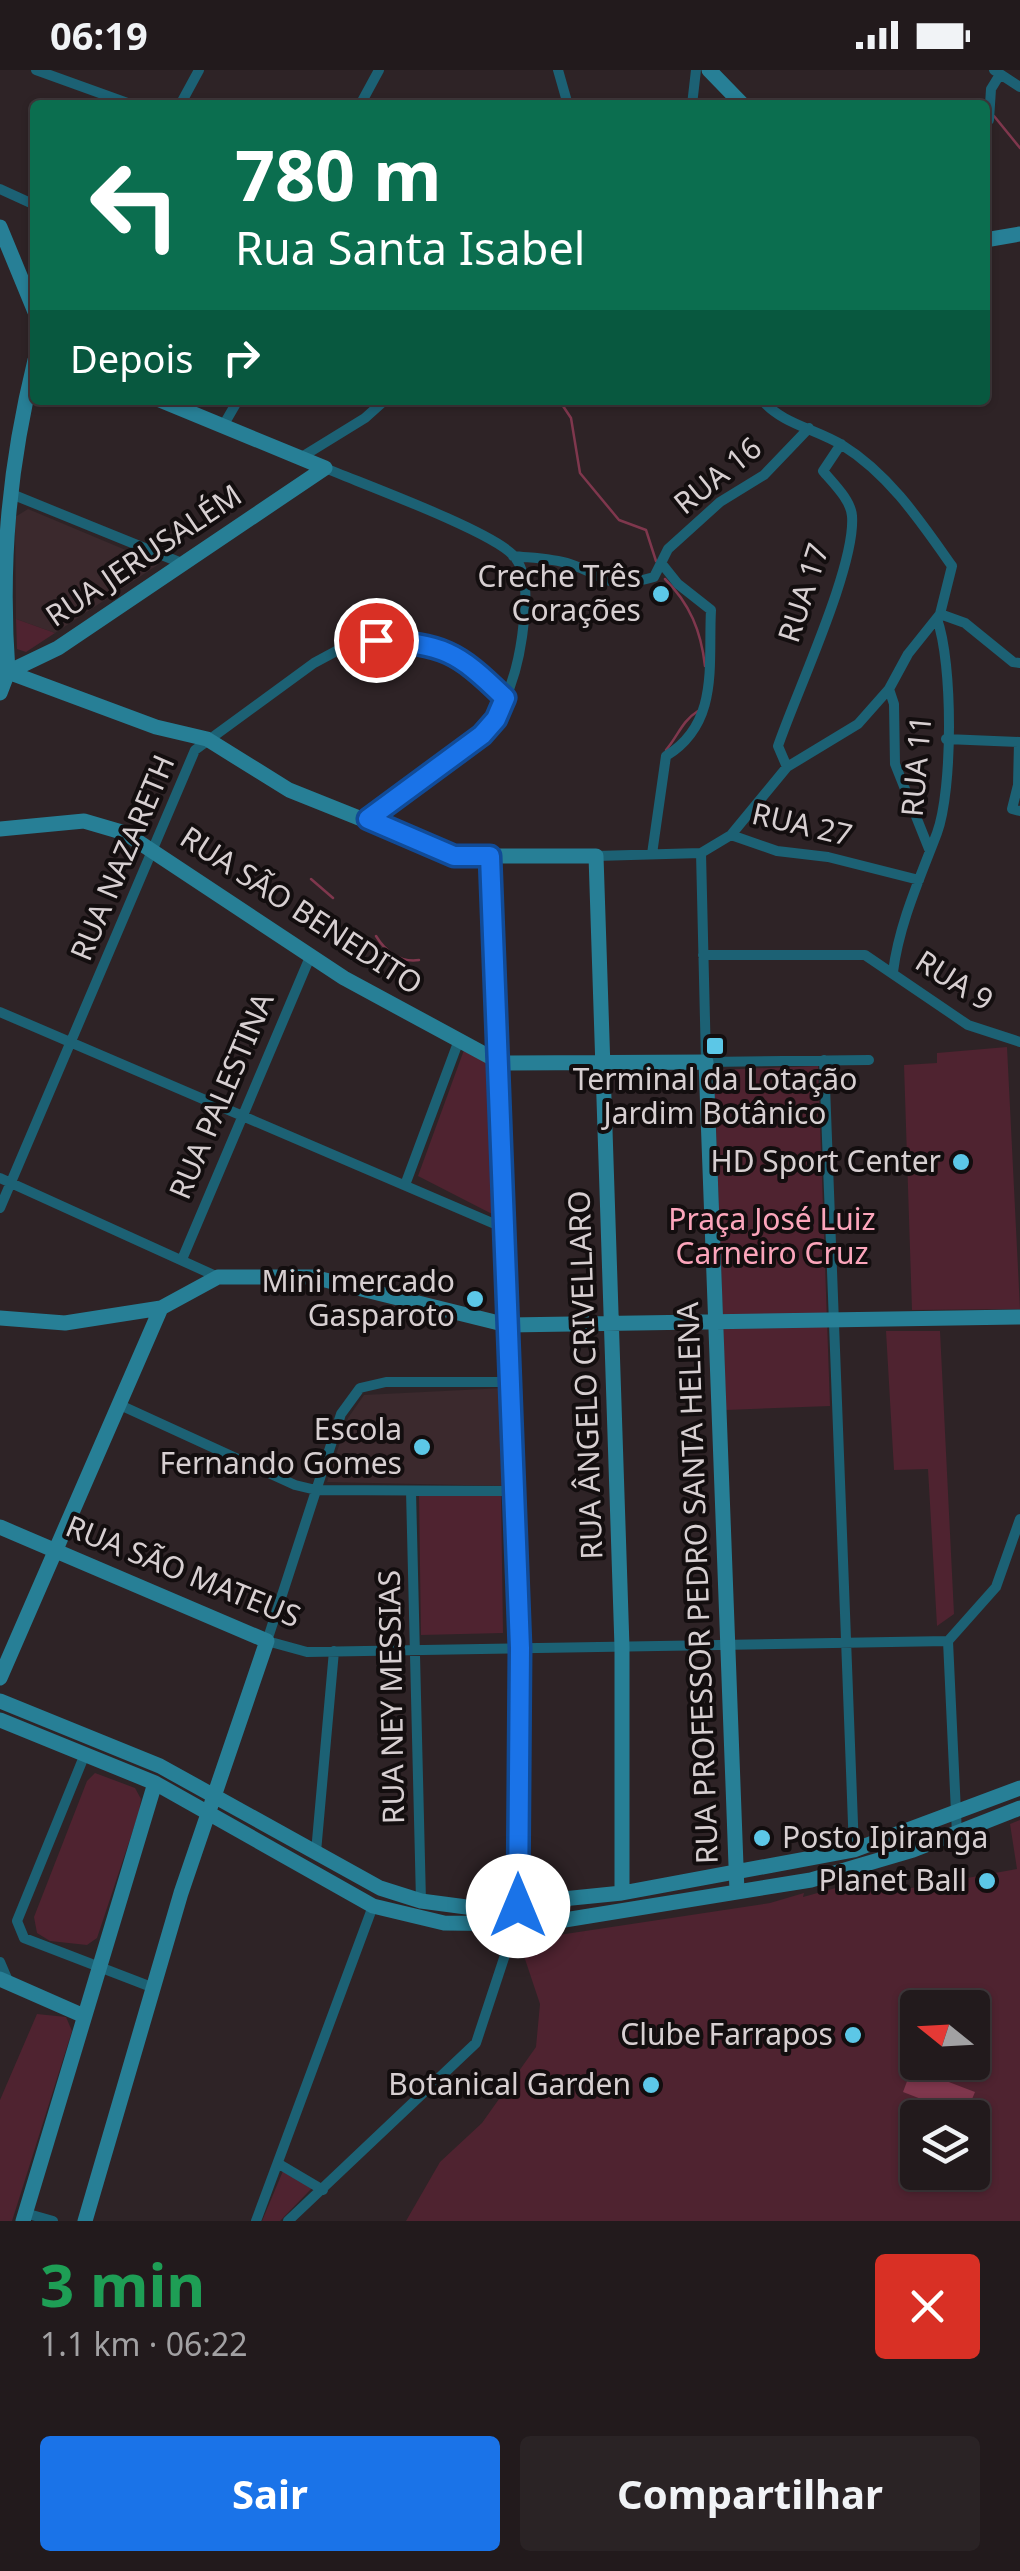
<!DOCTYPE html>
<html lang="pt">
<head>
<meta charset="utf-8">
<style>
	body { margin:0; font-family:"Noto Sans",sans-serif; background:#2a2325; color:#f1f3f6; height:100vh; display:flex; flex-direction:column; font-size:38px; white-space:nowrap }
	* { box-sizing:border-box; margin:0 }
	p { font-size:32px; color:#a2a1a3 }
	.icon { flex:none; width:55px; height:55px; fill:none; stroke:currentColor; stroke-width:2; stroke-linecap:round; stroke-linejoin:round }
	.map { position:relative; height:2151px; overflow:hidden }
	.sheet { display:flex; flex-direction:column; background:#221a1c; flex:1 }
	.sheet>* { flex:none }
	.top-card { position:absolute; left:30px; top:30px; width:960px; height:305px; border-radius:10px; box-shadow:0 2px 8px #0004,0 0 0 2px #3f383b; background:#0b6e4f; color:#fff; overflow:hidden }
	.needle { width:65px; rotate:288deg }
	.controls { position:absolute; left:900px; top:1920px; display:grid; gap:20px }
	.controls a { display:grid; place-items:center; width:90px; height:90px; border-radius:10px; background:#221a1c; box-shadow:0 2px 8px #0004,0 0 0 2px #3f383b; font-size:50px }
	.pin { position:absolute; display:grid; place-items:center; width:85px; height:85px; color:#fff; margin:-42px; border:5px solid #fff; border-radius:50%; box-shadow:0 2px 10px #0007 }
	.me { position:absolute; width:110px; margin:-55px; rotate:0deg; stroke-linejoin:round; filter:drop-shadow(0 0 8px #0008) }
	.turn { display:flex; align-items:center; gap:35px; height:210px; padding:0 40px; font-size:45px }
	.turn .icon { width:130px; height:130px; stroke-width:2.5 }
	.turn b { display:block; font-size:70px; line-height:85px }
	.then { display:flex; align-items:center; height:95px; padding:0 40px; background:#0003; gap:20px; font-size:38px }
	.round { display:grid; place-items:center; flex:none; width:105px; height:105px; border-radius:10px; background:#2a2325 }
	.headline { display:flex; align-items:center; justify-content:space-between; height:170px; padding:0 40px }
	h1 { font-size:60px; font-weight:700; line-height:75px; color:#1e9e55 }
	.cta { display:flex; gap:20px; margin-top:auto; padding:20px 40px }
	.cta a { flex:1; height:115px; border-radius:10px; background:#1a73e8; color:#fff; font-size:40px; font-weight:700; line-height:115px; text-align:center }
	.cta a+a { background:#2a2325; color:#f1f3f6 }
	.status { display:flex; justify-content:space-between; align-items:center; height:70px; padding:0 50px; background:#221a1c; direction:ltr }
	.status svg { height:28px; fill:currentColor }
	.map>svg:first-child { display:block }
	.built { fill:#3b292d }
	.green { fill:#4f2330; fill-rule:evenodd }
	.water { fill:#7f374d }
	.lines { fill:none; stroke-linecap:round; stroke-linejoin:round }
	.stream { stroke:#7f374d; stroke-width:2.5 }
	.street { stroke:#1c6174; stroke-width:10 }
	.secondary { stroke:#277f96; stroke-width:15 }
	.route-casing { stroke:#114b97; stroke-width:25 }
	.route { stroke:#1a73e8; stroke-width:18 }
	.poi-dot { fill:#5cc7e7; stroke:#130e0f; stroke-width:4 }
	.labels { text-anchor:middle; stroke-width:8; stroke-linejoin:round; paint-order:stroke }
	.street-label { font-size:30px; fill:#d7cfd1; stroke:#130e0f }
	.poi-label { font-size:30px; fill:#d7cfd1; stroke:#130e0f; text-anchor:end }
	.park-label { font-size:30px; fill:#fca5bb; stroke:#130e0f }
</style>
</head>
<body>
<div class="status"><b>06:19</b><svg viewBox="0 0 49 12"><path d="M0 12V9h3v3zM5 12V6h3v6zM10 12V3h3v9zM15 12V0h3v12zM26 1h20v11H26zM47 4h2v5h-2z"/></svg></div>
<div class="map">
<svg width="1020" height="2151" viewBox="0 0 1020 2151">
	<rect width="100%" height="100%" fill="#2e2326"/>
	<path class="built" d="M28 439 159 494 55 563 16 549 15 447Z
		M504 1318 508 1416 327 1412 348 1348 364 1325Z"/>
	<path class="green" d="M16 549 55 563 26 582 17 579Z
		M1007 977 1020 1239 912 1240 904 995 937 993V983Z
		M464 980 495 994 498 1147 418 1106Z
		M818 996 830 1336 726 1340 714 1000Z
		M886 1261H940L954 1544 937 1556 928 1399 894 1400Z
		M501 1424 503 1563 421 1565 419 1426Z
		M95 1703 135 1718 141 1729 139 1742 97 1868 87 1875 50 1871 37 1863 34 1847 87 1711Z
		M1020 1750V2151H406L440 2092 482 2053 536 1977 540 1934 519 1871 770 1833 804 1823 803 1827 894 1802 906 1819 1017 1799 1010 1754ZM918 1938H972V1992H918ZM918 2048H972V2102H918Z
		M37 1944 66 1947 72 1961 12 2151H0V2030Z
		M283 2101 312 2118 280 2151H262Z"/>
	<path class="water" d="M912 1998 975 2022 965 2046 903 2022Z"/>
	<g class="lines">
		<path class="stream" d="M994 46 1020 78
			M559 330 571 348 580 403 619 450 646 460 656 491
			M665 509C690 534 701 561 705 596
			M666 680C678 666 682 651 698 641
			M311 809 333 828
			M376 866C385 881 400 893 419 890"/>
		<path class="street" d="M36 0 133 35
			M558 0 568 35
			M994 0 1020 17
			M180 35 199 0
			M360 35 379 0
			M692 35 696 0
			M985 52 989 50 991 19 999 6
			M0 119 35 135
			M223 356 238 330
			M300 388 365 348 385 330
			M325 398C363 414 489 460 513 485 531 505 525 543 522 567 517 603 506 638 482 665L368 749
			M9 423 184 494
			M513 486C532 488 552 488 570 494 609 507 605 521 654 507L668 479 720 432 764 405 809 358
			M940 544 965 553 1013 592 1020 593
			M889 619 894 634 895 694 929 779
			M946 669 1019 672 1018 715 1012 739 1020 741
			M787 697 778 676C796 623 856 496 852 446 851 430 833 413 823 401L841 374
			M731 765 777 781 828 787 919 810
			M701 783 706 992 869 990
			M652 784 666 686C720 653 708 594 711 540L678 514 662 494
			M490 786 520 1578 518 1836
			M596 786 701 783 731 765 787 697 858 654 889 619 908 584 940 544 952 496C921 452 889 404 842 375 816 359 782 354 762 330
			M703 885H865L968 955 1020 972
			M893 902C899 854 920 808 937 763 953 719 953 593 937 549
			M0 942 504 1158
			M824 990 854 1780
			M0 1108 218 1207
			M405 1115 459 970
			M0 1138 195 680 314 593 340 579 376 570 420 573 455 583 505 628
			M183 1187 310 887
			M509 1312H386L360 1318 341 1344 267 1571 307 1582 948 1571
			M120 1335 295 1415 316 1420 511 1421
			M411 1421 421 1831
			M948 1571 957 1764
			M948 1571 996 1517 1020 1449
			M85 1684 17 1851 24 1868 154 1918
			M316 1782 334 1581
			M0 1892 9 1913
			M279 2094 323 2120
			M25 2143 53 2151
			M256 2151 373 1836
			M288 2151 476 1973 505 1885 510 1855"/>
		<path class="secondary" d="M709 0 743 35
			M0 157 35 242
			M985 170 1020 164
			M160 330 325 398
			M0 599 156 657 207 669 289 720 454 786H596L622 1577V1823
			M8 602C0 492 9 396 35 290
			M0 623 8 602 58 578 325 398
			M0 759 84 751 125 763 344 908 501 993 706 992 737 1822
			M0 1248 65 1253 161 1238 218 1207H313L507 1255 1020 1247
			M0 1457 267 1571 181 1823 85 2151
			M0 1608 161 1238
			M0 1631 160 1696 380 1818 421 1831 474 1838 622 1823 854 1780 1020 1718
			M0 1650 155 1713 373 1836 444 1853 540 1854 811 1810 913 1780 1020 1738
			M0 1909 84 1946
			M23 2151 155 1713"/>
	</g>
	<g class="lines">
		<g class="route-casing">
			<path id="route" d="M376 570C444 575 456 580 505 628L496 649 482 665 368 749 454 786H490L520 1578 518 1836"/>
		</g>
		<use href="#route" class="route"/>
	</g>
	<g class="poi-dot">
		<circle cx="661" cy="524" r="10"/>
		<rect x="705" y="966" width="20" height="20" rx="5"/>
		<circle cx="961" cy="1092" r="10"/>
		<circle cx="475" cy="1229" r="10"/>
		<circle cx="422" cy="1377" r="10"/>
		<circle cx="762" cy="1768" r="10"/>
		<circle cx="987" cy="1811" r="10"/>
		<circle cx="853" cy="1965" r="10"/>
		<circle cx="651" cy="2015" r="10"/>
	</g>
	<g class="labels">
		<g class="street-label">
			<text transform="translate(718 406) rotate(-39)" y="10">RUA 16</text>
			<text transform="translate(144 486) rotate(-34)" y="10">RUA JERUSALÉM</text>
			<text transform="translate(804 523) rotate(-72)" y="10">RUA 17</text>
			<text transform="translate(917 696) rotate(-85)" y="10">RUA 11</text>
			<text transform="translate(802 755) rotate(13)" y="10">RUA 27</text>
			<text transform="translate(123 788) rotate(-67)" y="10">RUA NAZARETH</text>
			<text transform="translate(301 841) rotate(33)" y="10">RUA SÃO BENEDITO</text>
			<text transform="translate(954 911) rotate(32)" y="10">RUA 9</text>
			<text transform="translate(222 1026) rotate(-67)" y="10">RUA PALESTINA</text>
			<text transform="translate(586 1305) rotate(-92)" y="10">RUA ÂNGELO CRIVELLARO</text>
			<text transform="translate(183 1502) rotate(22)" y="10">RUA SÃO MATEUS</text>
			<text transform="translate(698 1513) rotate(-92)" y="10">RUA PROFESSOR PEDRO SANTA HELENA</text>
			<text transform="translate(392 1627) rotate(-91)" y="10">RUA NEY MESSIAS</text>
		</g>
		<g class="poi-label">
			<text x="641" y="517">Creche Três<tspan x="641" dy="34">Corações</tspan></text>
			<text x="715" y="1020" text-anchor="middle">Terminal da Lotação<tspan x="715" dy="34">Jardim Botânico</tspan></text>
			<text x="941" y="1102">HD Sport Center</text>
			<text x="455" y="1222">Mini mercado<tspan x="455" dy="34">Gasparoto</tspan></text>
			<text x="402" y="1370">Escola<tspan x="402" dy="34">Fernando Gomes</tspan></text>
			<text x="782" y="1778" text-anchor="start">Posto Ipiranga</text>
			<text x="967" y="1821">Planet Ball</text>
			<text x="833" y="1975">Clube Farrapos</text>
			<text x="631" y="2025">Botanical Garden</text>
		</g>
		<g class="park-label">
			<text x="772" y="1160">Praça José Luiz<tspan x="772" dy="34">Carneiro Cruz</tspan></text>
		</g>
	</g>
</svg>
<div class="controls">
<a><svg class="needle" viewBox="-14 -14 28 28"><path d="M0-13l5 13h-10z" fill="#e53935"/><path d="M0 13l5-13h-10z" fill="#a2a1a3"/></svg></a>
<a><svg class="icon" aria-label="layers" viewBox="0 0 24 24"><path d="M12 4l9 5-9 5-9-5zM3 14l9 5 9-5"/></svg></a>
</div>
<div class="pin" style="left:376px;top:570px;background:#d93025"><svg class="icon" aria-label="arrive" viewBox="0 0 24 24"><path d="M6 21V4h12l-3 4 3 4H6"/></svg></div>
<svg class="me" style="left:518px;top:1836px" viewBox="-20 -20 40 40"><circle r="19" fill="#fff"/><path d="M0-13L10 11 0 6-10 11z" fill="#1a73e8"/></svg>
<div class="top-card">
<div class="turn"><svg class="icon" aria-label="left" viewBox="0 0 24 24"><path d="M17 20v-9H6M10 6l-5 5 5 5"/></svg><div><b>780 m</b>Rua Santa Isabel</div></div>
<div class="then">Depois<svg class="icon" aria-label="right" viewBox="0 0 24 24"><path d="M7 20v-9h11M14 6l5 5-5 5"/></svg></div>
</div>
</div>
<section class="sheet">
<div class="headline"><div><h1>3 min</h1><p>1.1 km · 06:22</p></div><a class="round" style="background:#d93025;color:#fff"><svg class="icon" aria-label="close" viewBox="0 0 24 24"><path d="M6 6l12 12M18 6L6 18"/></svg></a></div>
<div class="cta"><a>Sair</a><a>Compartilhar</a></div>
</section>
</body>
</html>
